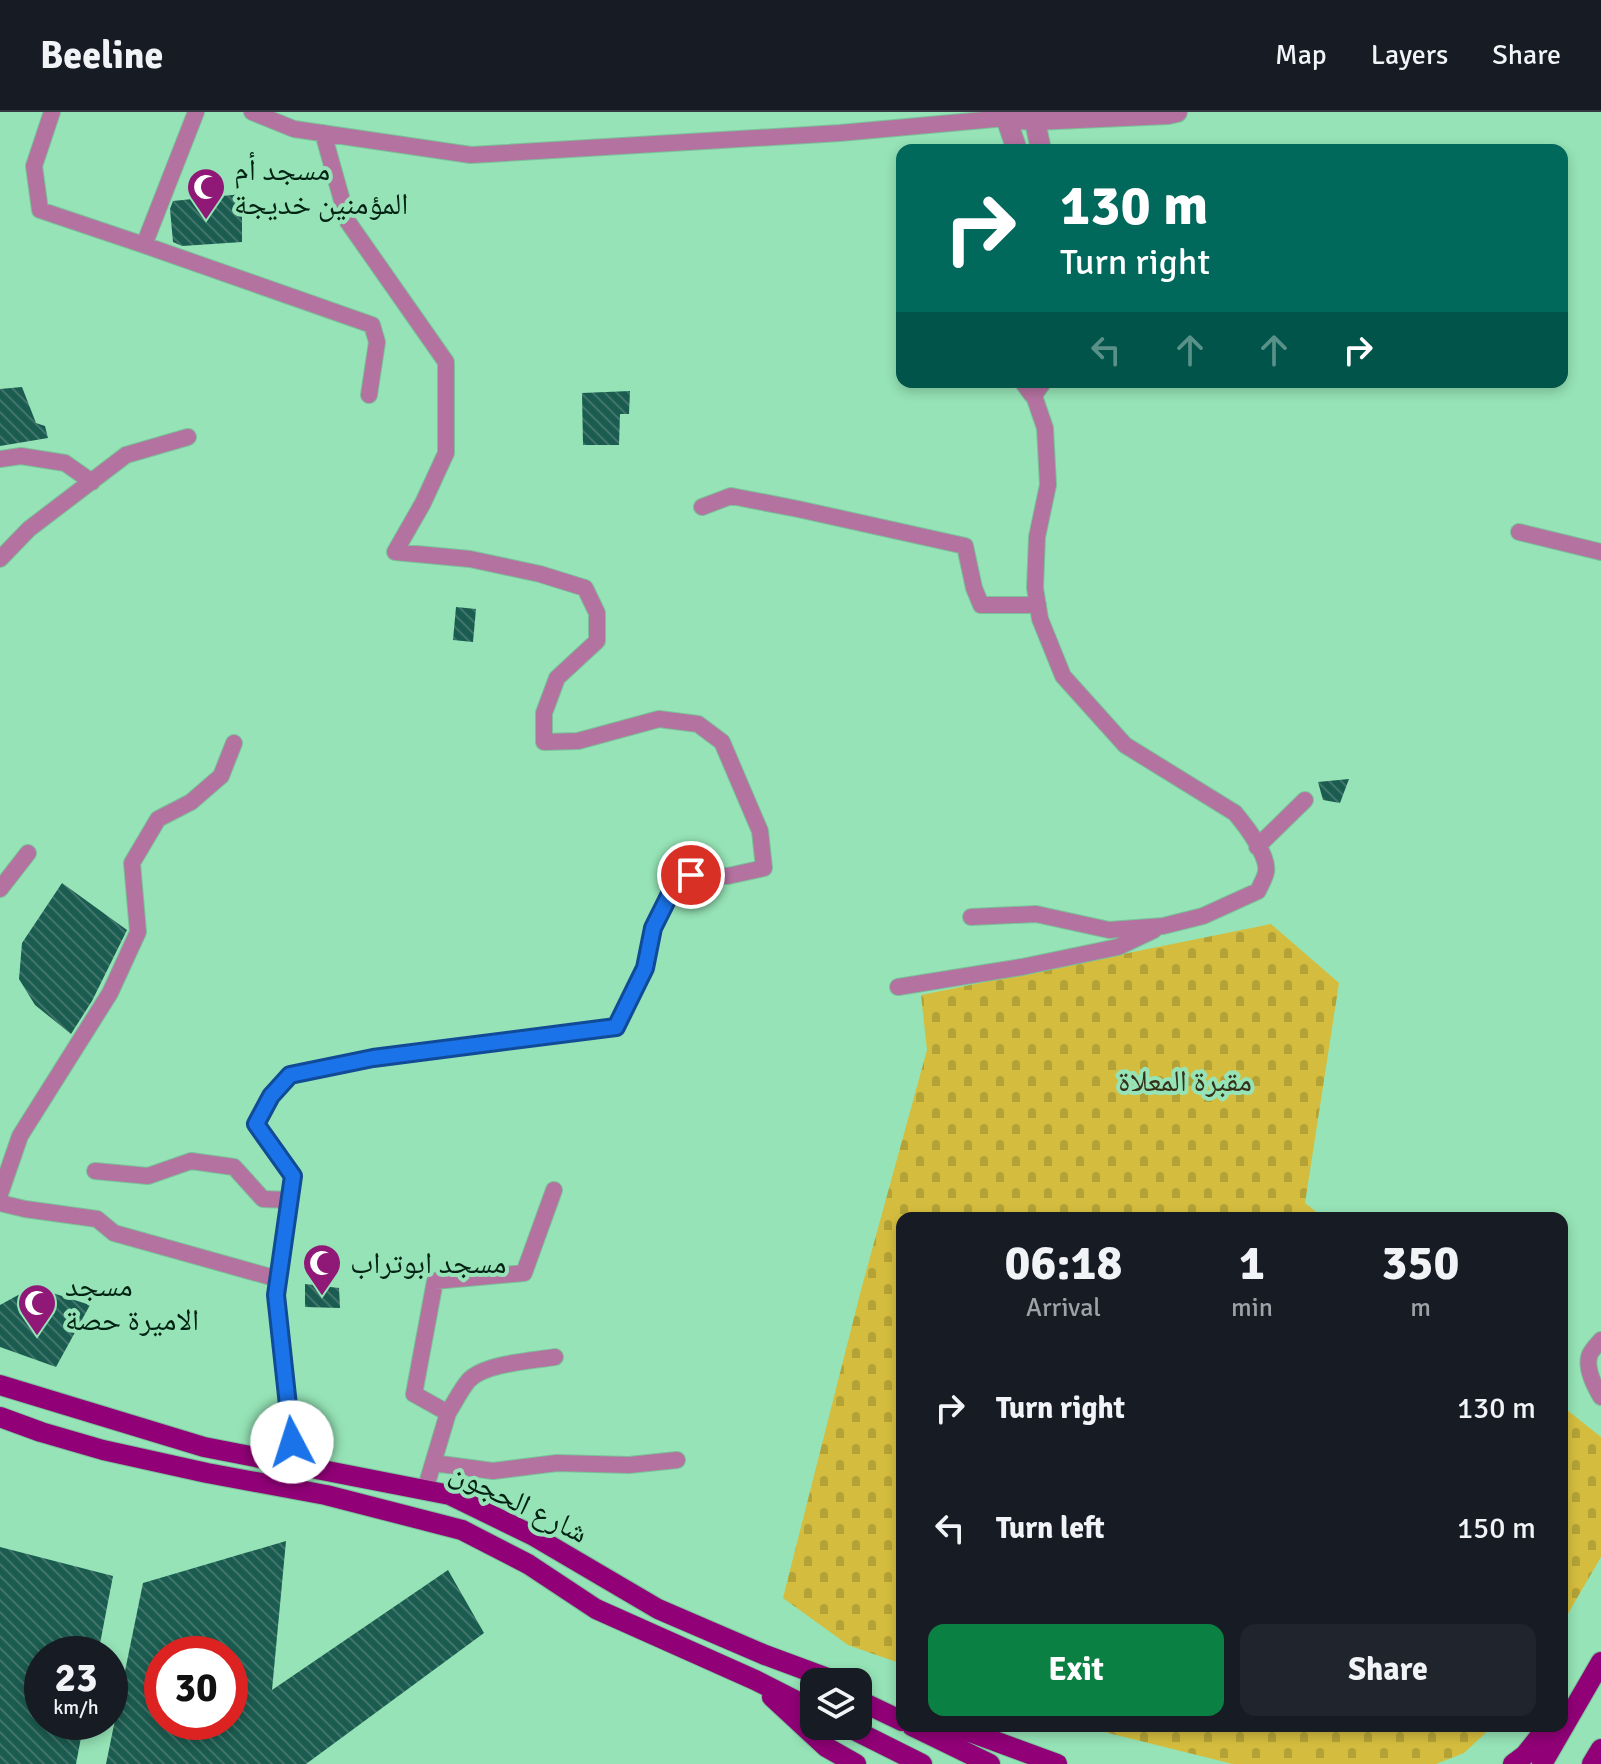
<!DOCTYPE html>
<html lang="en">
<head>
<meta charset="utf-8">
<style>
	body { margin:0; font-family:Signika,"Noto Naskh Arabic",sans-serif; background:#20242c; color:#f1f3f6; height:100vh; display:flex; flex-direction:column; font-size:30px; white-space:nowrap }
	* { box-sizing:border-box; margin:0 }
	p { font-size:26px; color:#9ea1a6 }
	.icon { flex:none; width:44px; height:44px; fill:none; stroke:currentColor; stroke-width:2; stroke-linecap:round; stroke-linejoin:round }
	.map { position:relative; flex:1; overflow:hidden }
	.side { position:absolute; left:896px; top:1100px; width:672px; height:520px; display:flex; flex-direction:column; background:#171b24; border-radius:16px; box-shadow:0 4px 12px #0003 }
	.side>* { flex:none }
	.top-card { position:absolute; left:896px; top:32px; width:672px; height:244px; border-radius:16px; box-shadow:0 4px 12px #0003; background:#00695c; color:#fff; overflow:hidden }
	.controls { position:absolute; left:800px; top:1556px; display:grid; gap:16px }
	.controls a { display:grid; place-items:center; width:72px; height:72px; border-radius:16px; background:#171b24; box-shadow:0 4px 12px #0003; font-size:40px }
	.speed { position:absolute; left:24px; top:1524px; display:flex; gap:16px; font-size:40px; font-weight:700; text-align:center }
	.speed>* { display:grid; place-content:center; width:104px; height:104px; border-radius:50%; background:#171b24; box-shadow:0 4px 12px #0003; line-height:1 }
	.speed small { font-size:20px; font-weight:400 }
	.speed .limit { border:12px solid #d22; background:#fff; color:#111 }
	.pin { position:absolute; display:grid; place-items:center; width:68px; height:68px; color:#fff; margin:-34px; border:4px solid #fff; border-radius:50%; box-shadow:0 2px 8px #0007 }
	.me { position:absolute; width:88px; margin:-44px; rotate:355deg; stroke-linejoin:round; filter:drop-shadow(0 0 6px #0008) }
	.turn { display:flex; align-items:center; gap:28px; height:168px; padding:0 32px; font-size:36px }
	.turn .icon { width:104px; height:104px; stroke-width:2.5 }
	.turn b { display:block; font-size:56px; line-height:68px }
	.lanes { display:flex; align-items:center; height:76px; padding:0 32px; background:#0003; justify-content:center; gap:40px; direction:ltr }
	.lanes .off { opacity:.35 }
	.eta { display:flex; justify-content:space-evenly; align-items:center; height:136px; text-align:center }
	.eta b { font-size:48px; font-weight:700; line-height:56px }
	.cta { display:flex; gap:16px; margin-top:auto; padding:16px 32px }
	.cta a { flex:1; height:92px; border-radius:16px; background:#0b8043; color:#fff; font-size:32px; font-weight:700; line-height:92px; text-align:center }
	.cta a+a { background:#20242c; color:#f1f3f6 }
	ul { padding:0; list-style:none }
	li { display:flex; align-items:center; gap:24px; height:120px; padding:0 32px }
	li div { flex:1 }
	li b { display:block; font-size:30px }
	li em { font-style:normal }
	header { display:flex; align-items:center; gap:48px; box-sizing:border-box; height:112px; padding:0 40px; background:#171b24; border-bottom:2px solid #363941 }
	header strong { font-size:38px }
	nav { display:flex; gap:44px; margin-inline-start:auto; font-size:28px }
	.map>svg:first-child { display:block }
	.cemetery { fill:url(#cemetery-stones) }
	.building { fill:url(#building-back-hatch); fill-rule:evenodd }
	.lines { fill:none; stroke-linecap:round; stroke-linejoin:round }
	.minor-casing { stroke:#7bc099; stroke-width:18 }
	.tertiary-casing { stroke:#7bc099; stroke-width:22 }
	.primary-casing { stroke:#7bc099; stroke-width:22 }
	.minor { stroke:#b472a0; stroke-width:16 }
	.tertiary { stroke:#b472a0; stroke-width:20 }
	.primary { stroke:#910077; stroke-width:20 }
	.route-casing { stroke:#114b97; stroke-width:20 }
	.route { stroke:#1a73e8; stroke-width:14 }
	.labels { text-anchor:middle; stroke-width:8; stroke-linejoin:round; paint-order:stroke }
	.poi-label { font-size:30px; fill:#022213; stroke:#95e3b6; text-anchor:start }
	.park-label { font-size:30px; fill:#353018; stroke:#95e3b6 }
	.street-label { font-size:30px; fill:#022213; stroke:#95e3b6 }
</style>
</head>
<body>
<header>
<strong>Beeline</strong>
<nav><a>Map</a><a>Layers</a><a>Share</a></nav>
</header>
<div class="map">
<svg width="1601" height="1652" viewBox="0 0 1601 1652">
	<defs>
		<pattern id="cemetery-stones" width="16" height="16" patternUnits="userSpaceOnUse" patternTransform="scale(2)"><rect width="16" height="16" fill="#d4bd3e"/><path d="M2 7V4a2 2 0 0 1 4 0v3zM10 15v-3a2 2 0 0 1 4 0v3z" fill="#b4a236"/></pattern>
		<pattern id="building-back-hatch" width="6" height="6" patternUnits="userSpaceOnUse" patternTransform="scale(2)"><rect width="6" height="6" fill="#1b5c50"/><path d="M-1 5l2 2M0 0l6 6M5-1l2 2" fill="none" stroke="#41746a"/></pattern>
	</defs>
	<rect width="100%" height="100%" fill="#95e3b6"/>
	<path class="cemetery" d="M1271 812 1339 871 1305 1091 1324 1106H902V1552L848 1533 783 1486 861 1178 927 938 921 883Z
		M1562 1294 1601 1325V1445L1562 1512Z
		M1080 1614H1493L1464 1641 1436 1652H1233Z"/>
	<path class="building" d="M242 82V130L182 134 173 130 170 97 173 89Z
		M22 275 36 311 45 314 48 326 0 334V277Z
		M630 279 629 302H620L619 333H583L582 281Z
		M456 495 476 497 473 530 453 528Z
		M1349 667 1340 691 1323 688 1318 670Z
		M62 771 127 818 92 889 71 922 35 893 19 867 22 831Z
		M305 1172 339 1176 340 1196 305 1195Z
		M40 1177 90 1193 56 1255 0 1235V1193L20 1182Z
		M286 1429 272 1578 448 1458 484 1521 306 1652H106L143 1471ZM162 1542H230V1610H162Z
		M0 1435 113 1464 98 1542H42V1610H84L76 1652H0Z"/>
	<g class="lines">
		<g class="minor-casing">
			<path id="minor" d="M52 0 34 54 40 98 144 133 196 0
				M252 0 294 17 471 43 840 21 1006 6
				M144 133 372 213 377 230 369 283
				M0 347 21 344 65 351 92 370
				M702 395 731 384 798 397 965 434 974 476 981 493H1038
				M1519 420 1601 440
				M0 447 29 417 126 343 188 325
				M1257 735 1305 688
				M0 777 28 741
				M971 805 1036 802 1109 818 1163 814 1203 804 1258 779C1260 774 1265 766 1266 760 1269 744 1245 713 1235 701L1125 633 1063 564 1040 507 1035 476 1037 425 1048 373 1045 316 1033 281
				M898 875 1022 855 1118 835 1154 818
				M95 1059 148 1064 191 1049 234 1055 263 1087 289 1088
				M0 1082 20 1024 110 881 138 820 132 751 158 707 191 690 221 664 234 631
				M0 1091 25 1097 97 1107 114 1121 278 1167
				M1601 1228C1597 1233 1590 1239 1589 1245 1586 1258 1595 1275 1601 1285
				M448 1301C455 1290 461 1277 469 1268 486 1251 532 1249 555 1245
				M433 1351 493 1359 557 1351 629 1353 677 1348
				M294 1353 276 1183 293 1064 256 1012 271 984 290 963 373 946 616 915 645 856 653 816 669 784 691 763 728 764 764 756 760 719 722 630 698 612 659 607 578 629 544 630V601L557 566 597 529V501L585 476 540 462 470 447 395 440 423 391 446 341V250L348 110 323 21
				M425 1378 448 1301 414 1282 435 1169 524 1161 554 1078"/>
		</g>
		<g class="tertiary-casing">
			<path id="tertiary" d="M1004 0 1017 38
				M1033 0 1041 38
				M1006 6 1034 8 1168 2 1177 0
				M1025 270 1033 281 1041 270"/>
		</g>
		<g class="primary-casing">
			<path id="primary" d="M0 1273 204 1335 450 1383 532 1423 658 1497 765 1543 838 1570
				M0 1305 41 1320 103 1338 207 1361 326 1383 462 1418 528 1452 596 1497 755 1568 814 1598
				M772 1585 826 1635 856 1652
				M858 1588 902 1609
				M846 1614 922 1652
				M912 1614 990 1652
				M954 1614 1057 1652
				M1513 1652 1525 1643 1548 1614
				M1542 1652 1601 1550
				M1592 1652 1601 1637"/>
		</g>
		<use href="#minor" class="minor"/>
		<use href="#tertiary" class="tertiary"/>
		<use href="#primary" class="primary"/>
	</g>
	<g class="lines">
		<g class="route-casing">
			<path id="route" d="M292 1330 276 1183 293 1064 256 1012 271 984 290 963 373 946 616 915 645 856 653 816 669 784 691 763"/>
		</g>
		<use href="#route" class="route"/>
	</g>
	<defs>
		<g id="mosque-pin" transform="scale(2)"><path d="M0 17L-7.5 6A9.5 9.5 0 1 1 7.5 6Z" fill="#901877" stroke="#95e3b6"/><path d="M3.5-4.9A6 6 0 1 0 3.5 4.9A5 5 0 1 1 3.5-4.9Z" fill="#fff"/></g>
	</defs>
	<g fill-rule="evenodd">
		<use href="#mosque-pin" x="206" y="75"/>
		<use href="#mosque-pin" x="322" y="1151"/>
		<use href="#mosque-pin" x="37" y="1191"/>
	</g>
	<g class="labels">
		<g class="poi-label">
			<text x="234" y="68">مسجد أم<tspan x="234" dy="34">المؤمنين خديجة</tspan></text>
			<text x="350" y="1161">مسجد ابوتراب</text>
			<text x="65" y="1184">مسجد<tspan x="65" dy="34">الاميرة حصة</tspan></text>
		</g>
		<g class="park-label">
			<text x="1185" y="979">مقبرة المعلاة</text>
		</g>
		<g class="street-label">
			<text transform="translate(519 1390) rotate(26)" y="10">شارع الحجون</text>
		</g>
	</g>
</svg>
<div class="controls">
<a><svg class="icon" aria-label="layers" viewBox="0 0 24 24"><path d="M12 4l9 5-9 5-9-5zM3 14l9 5 9-5"/></svg></a>
</div>
<div class="speed"><div>23<small>km/h</small></div><div class="limit">30</div></div>
<div class="pin" style="left:691px;top:763px;background:#d93025"><svg class="icon" aria-label="arrive" viewBox="0 0 24 24"><path d="M6 21V4h12l-3 4 3 4H6"/></svg></div>
<svg class="me" style="left:292px;top:1330px" viewBox="-20 -20 40 40"><circle r="19" fill="#fff"/><path d="M0-13L10 11 0 6-10 11z" fill="#1a73e8"/></svg>
<div class="top-card">
<div class="turn"><svg class="icon" aria-label="right" viewBox="0 0 24 24"><path d="M7 20v-9h11M14 6l5 5-5 5"/></svg><div><b>130 m</b>Turn right</div></div>
<div class="lanes"><svg class="icon off" aria-label="left" viewBox="0 0 24 24"><path d="M17 20v-9H6M10 6l-5 5 5 5"/></svg><svg class="icon off" aria-label="ahead" viewBox="0 0 24 24"><path d="M12 20V5M6 11l6-6 6 6"/></svg><svg class="icon off" aria-label="ahead" viewBox="0 0 24 24"><path d="M12 20V5M6 11l6-6 6 6"/></svg><svg class="icon" aria-label="right" viewBox="0 0 24 24"><path d="M7 20v-9h11M14 6l5 5-5 5"/></svg></div>
</div>
<section class="side">
<div class="eta">
<div><b>06:18</b><p>Arrival</p></div>
<div><b>1</b><p>min</p></div>
<div><b>350</b><p>m</p></div>
</div>
<ul>
<li><svg class="icon" aria-label="right" viewBox="0 0 24 24"><path d="M7 20v-9h11M14 6l5 5-5 5"/></svg><div><b>Turn right</b></div><em>130 m</em></li>
<li><svg class="icon" aria-label="left" viewBox="0 0 24 24"><path d="M17 20v-9H6M10 6l-5 5 5 5"/></svg><div><b>Turn left</b></div><em>150 m</em></li>
</ul>
<div class="cta"><a>Exit</a><a>Share</a></div>
</section>
</div>
</body>
</html>
